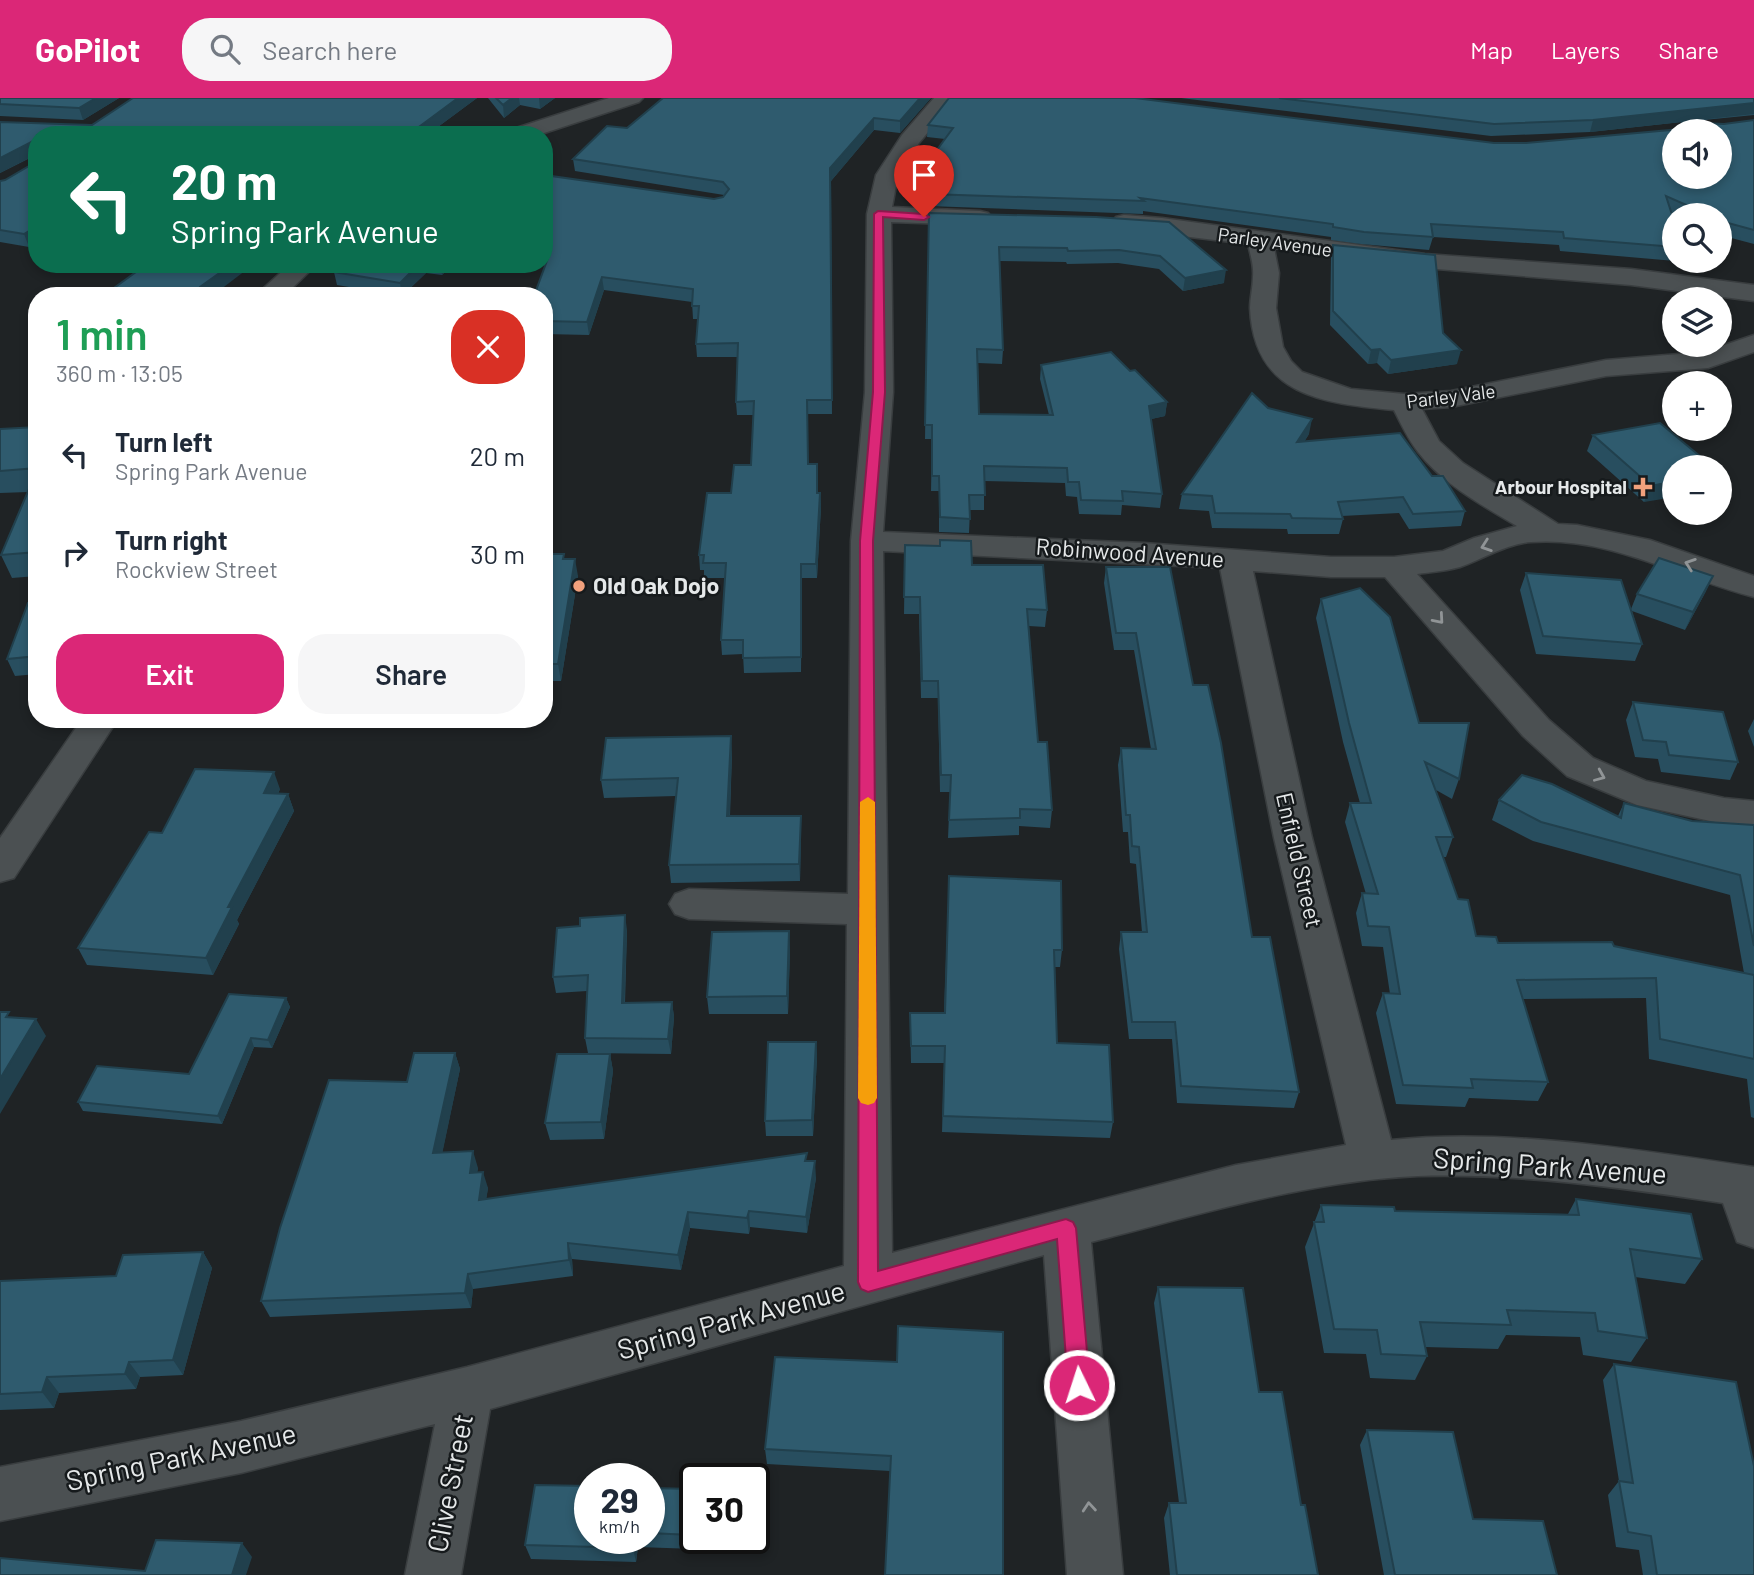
<!DOCTYPE html>
<html lang="en">
<head>
<meta charset="utf-8">
<style>
	body { margin:0; font-family:Barlow,sans-serif; background:#f6f6f7; color:#1f2937; height:100vh; display:flex; flex-direction:column; font-size:26px; white-space:nowrap }
	* { box-sizing:border-box; margin:0 }
	p { font-size:23px; color:#747a83 }
	.icon { flex:none; width:38px; height:38px; fill:none; stroke:currentColor; stroke-width:2; stroke-linecap:round; stroke-linejoin:round }
	.map { position:relative; flex:1; overflow:hidden }
	.sheet { position:absolute; left:28px; top:189px; width:525px; height:441px; display:flex; flex-direction:column; background:#fff; border-radius:28px; box-shadow:0 4px 10px #0003 }
	.sheet>* { flex:none }
	.top-card { position:absolute; left:28px; top:28px; width:525px; height:147px; border-radius:28px; box-shadow:0 4px 10px #0003; background:#0b6e4f; color:#fff; overflow:hidden }
	.tools { position:absolute; left:1662px; top:21px; display:grid; gap:14px }
	.tools a { display:grid; place-items:center; width:70px; height:70px; border-radius:50%; background:#fff; box-shadow:0 4px 10px #0003; font-size:35px }
	.speed { position:absolute; left:574px; top:1365px; display:flex; gap:14px; font-size:35px; font-weight:700; text-align:center }
	.speed>* { display:grid; place-content:center; width:91px; height:91px; border-radius:50%; background:#fff; box-shadow:0 4px 10px #0003; line-height:1 }
	.speed small { font-size:18px; font-weight:400 }
	.speed .limit { border:4px solid #111; border-radius:10px; background:#fff; color:#111 }
	.pin { position:absolute; display:grid; place-items:center; width:60px; height:60px; color:#fff; margin:-72px -30px; border-radius:50% 50% 50% 0; rotate:-45deg; box-shadow:0 0 7px #0007 }
	.pin .icon { rotate:45deg }
	.me { position:absolute; width:77px; margin:-38px; rotate:356deg; stroke-linejoin:round; filter:drop-shadow(0 0 5px #0008) }
	.turn { display:flex; align-items:center; gap:24px; height:147px; padding:0 28px; font-size:32px }
	.turn .icon { width:91px; height:91px; stroke-width:2.5 }
	.turn b { display:block; font-size:49px; line-height:60px }
	.round { display:grid; place-items:center; flex:none; width:74px; height:74px; border-radius:28px; background:#f6f6f7 }
	.head { display:flex; align-items:center; justify-content:space-between; height:119px; padding:0 28px }
	h1 { font-size:42px; font-weight:600; line-height:52px; color:#1e9e55 }
	.cta { display:flex; gap:14px; margin-top:auto; padding:14px 28px }
	.cta a { flex:1; height:80px; border-radius:28px; background:#db2777; color:#fff; font-size:28px; font-weight:600; line-height:80px; text-align:center }
	.cta a+a { background:#f6f6f7; color:#1f2937 }
	ul { padding:0; list-style:none }
	li { display:flex; align-items:center; gap:21px; height:98px; padding:0 28px }
	li div { flex:1 }
	li b { display:block; font-size:26px }
	li em { font-style:normal }
	header { display:flex; align-items:center; gap:42px; box-sizing:border-box; height:98px; padding:0 35px; background:#db2777; color:#fff }
	header strong { font-size:33px }
	nav { display:flex; gap:38px; margin-inline-start:auto; font-size:24px }
	.search { width:490px; height:63px; background:#f6f6f7; display:flex; align-items:center; gap:18px; box-sizing:border-box; padding:0 24px; border-radius:28px; color:#747a83; font-size:26px }
	.map>svg:first-child { display:block }
	.lines { fill:none; stroke-linecap:round; stroke-linejoin:round }
	.minor-casing { stroke:#393d3f; stroke-width:3 }
	.minor { fill:#4b5052; fill-rule:evenodd }
	.wall { fill:#284e5f }
	.shaded-wall { fill:#21404d }
	.building { fill:#2f5b6e; stroke:#21404d; stroke-width:2; fill-rule:evenodd }
	.oneway { stroke:#909496 }
	.route { fill:#db2777; stroke:#8e194d; stroke-width:2 }
	.slow { fill:#f59e0b }
	.poi-dot { fill:#f1a17d; stroke:#161a1c; stroke-width:2.5 }
	.labels { text-anchor:middle; stroke-width:5; stroke-linejoin:round; paint-order:stroke }
	.far-street-label { font-size:19px; fill:#e5e8e9; stroke:#161a1c }
	.far-poi-label { font-size:19px; font-weight:bold; fill:#e5e8e9; stroke:#161a1c; text-anchor:end }
	.street-label { font-size:23px; fill:#e5e8e9; stroke:#161a1c }
	.poi-label { font-size:23px; font-weight:bold; fill:#e5e8e9; stroke:#161a1c; text-anchor:start }
	.near-street-label { font-size:28px; fill:#e5e8e9; stroke:#161a1c }
</style>
</head>
<body>
<header>
<strong>GoPilot</strong>
<div class="search"><svg class="icon" aria-label="search" viewBox="0 0 24 24"><circle cx="10" cy="10" r="6"/><path d="M15 15l6 6"/></svg>Search here</div>
<nav><a>Map</a><a>Layers</a><a>Share</a></nav>
</header>
<div class="map">
<svg width="1754" height="1477" viewBox="0 0 1754 1477">
	<rect width="100%" height="100%" fill="#1f2325"/>
	<g class="lines">
		<g class="minor-casing">
			<path id="minor" d="M609 0H643L639 4 538 37H507L510 32Z
				M934 0H956L919 45 898 77 892 109 980 113 988 115 992 120 988 125 980 127 891 124 893 294 883 434 1144 445 1331 459H1394L1443 453 1474 440 1517 428C1483 408 1443 386 1418 354 1408 341 1401 326 1394 312 1322 305 1254 298 1250 210 1250 200 1253 189 1253 178 1254 167 1250 156 1248 146L1124 131 1116 129 1112 124 1116 119 1124 117 1162 120 1425 156 1631 171 1754 187V203L1631 187 1425 170 1274 150 1279 175 1276 210 1283 249 1291 263 1302 274 1351 291 1404 296 1451 293 1606 262 1704 254 1754 237V254L1708 270 1606 278 1451 309 1422 311 1439 343 1463 365 1558 426 1577 427 1650 442 1754 478V499C1679 480 1610 438 1531 444 1506 446 1483 461 1460 469 1446 473 1431 474 1417 476L1549 622 1593 660 1646 683 1724 700 1754 703V729L1724 726 1637 707 1567 678 1523 638 1385 479H1331L1253 473 1312 740 1391 1042C1511 1030 1636 1052 1754 1069V1150L1737 1144 1723 1105C1622 1090 1520 1075 1418 1078 1307 1083 1198 1117 1091 1144L1123 1477H1067L1044 1157 490 1311 461 1477H405L435 1326 241 1375 0 1423V1369L241 1323 467 1269 844 1168 847 826 689 821 675 816 669 806 675 796 689 791 848 796 851 443 865 294 867 116 876 77 902 37ZM883 453 1220 470 1274 740 1346 1047 1236 1067 892 1155Z
				M290 166H317L284 198H255Z
				M82 621H118L14 780 0 784V740Z"/>
		</g>
		<use href="#minor" class="minor"/>
	</g>
	<path class="wall" d="M0 0H119L83 22 0 18Z
		M133 0H477L427 37H37L29 149 0 144V83L5 82 34 65V58L0 75V24L92 27Z
		M488 0H555L540 11 520 7 504 20Z
		M931 0 900 35 874 32 831 83 832 316H808V366L817 395H820L821 409 817 480H802L801 574 744 575 743 556 722 557 721 542 725 480H704V472H700L699 457 731 395 751 367 753 317H737L736 304 738 259H697L696 246 698 221H693L692 204 604 192 589 237 544 236 545 168 541 166H544V77L714 101 723 99 724 97 575 73 573 61 627 30Z
		M1181 0H1754V17L1684 24 1724 26 1754 22V146L1720 137V117H1676L1671 115 1675 126V163L1560 153 1559 147 1433 139 1429 152 1361 146 1331 142V139L1143 113V116L928 108V76L945 41 927 39 928 27 1494 45H1526L1679 31 1682 24 1590 34 1491 38Z
		M929 115 1096 119 1224 185 1183 193 1159 171 1118 165 1067 166 1066 164 999 163 1003 252 1002 266 978 265 979 316 1049 317 1040 281 1041 267 1130 273 1167 304 1165 318 1151 321 1162 396 1160 410 1122 407 1121 417 1079 416 1077 399 1066 398 1065 385 984 383V412H970L969 435 939 434V393H931L932 341H925Z
		M1333 147 1443 235 1457 266 1388 276 1377 265 1368 266 1330 227 1331 160Z
		M342 166H453L442 177 426 175 402 198 337 187 334 174Z
		M37 329V478L12 480 1 457 28 394 0 395V331Z
		M1309 336 1304 344 1432 378 1465 413 1461 428 1409 431 1399 415 1342 418 1343 421 1339 436H1288L1287 431 1212 430 1209 413 1179 411 1182 396Z
		M1593 337 1713 369 1644 404 1587 353Z
		M905 447 972 467 1047 512 1045 529 1029 528 1038 644 1052 712 1050 730 1019 728V737L948 740 950 694H940L938 600H921L919 516H904Z
		M544 456H564V461L578 478 561 583H544Z
		M1106 469 1193 587 1252 839 1299 994 1294 1010 1177 1005 1172 941H1129L1119 851 1121 834H1142L1136 766 1130 765 1128 734H1123L1118 667 1121 650 1151 651 1134 552H1114L1104 485Z
		M1526 475 1631 511 1637 496 1713 478 1705 495 1685 532 1632 513 1642 546 1635 563 1536 556 1520 492Z
		M1321 501 1419 625 1459 681 1452 701 1436 692 1453 739 1446 759H1443L1458 801 1476 838 1498 845 1614 848 1744 875 1730 797 1533 743 1492 722 1499 702 1618 718 1624 705 1692 723 1754 727V1020L1751 1019 1747 981 1649 961 1646 900 1523 901 1548 984 1538 1003 1469 1000 1465 1009 1396 1006 1376 915 1383 895 1390 896 1383 849 1362 848 1356 815 1362 795 1366 796 1345 724 1350 705H1360L1343 644 1316 520Z
		M37 504V576L15 578 7 561Z
		M1633 604 1738 664 1730 682 1661 674 1658 661 1635 659 1626 622Z
		M1754 621V649L1748 633Z
		M732 655 730 718H801V735L800 783 671 785 669 767 676 698 604 700 601 682Z
		M280 691 278 696H288L294 713 237 822 239 826 213 877 87 867 78 850 162 735Z
		M949 778 1062 852 1060 869H1055L1057 945 1113 1024 1110 1040 942 1034 944 965H911L910 915H944Z
		M627 832 625 905 672 904 674 919 671 956 588 955 585 940 587 893 556 895 553 879Z
		M790 851 788 916H709L707 899Z
		M286 900 290 909 272 950 254 949 222 1026 83 1013 78 1004 189 976Z
		M816 944 817 959 813 1038H766L765 1023Z
		M455 955 460 971 442 1055 478 1070 477 1074 488 1090 486 1101 807 1063 816 1080 807 1135 750 1129 749 1136 690 1130 681 1172 572 1161 573 1178 473 1191 471 1210 270 1219 261 1203 407 984Z
		M610 956 613 973 604 1041 550 1042 545 1025Z
		M1576 1101 1702 1161 1685 1186 1635 1179 1647 1240 1631 1264 1583 1257 1580 1239 1506 1237 1498 1251 1425 1249 1427 1258 1415 1282 1370 1280 1366 1256 1324 1255 1305 1149 1321 1107 1395 1113 1568 1116Z
		M203 1154 212 1170 183 1277 140 1279 136 1291 59 1295 54 1310 0 1312V1183L116 1178Z
		M1158 1189 1259 1294 1301 1407 1318 1477H1170L1164 1420 1169 1405H1179L1154 1205Z
		M897 1264 890 1373 767 1366 765 1351Z
		M1614 1266 1754 1477H1643L1639 1452 1616 1449 1608 1397 1619 1383 1603 1282Z
		M1367 1332 1473 1421 1557 1477H1384L1360 1347Z
		M649 1390 695 1391V1451L638 1449 636 1464 531 1461 525 1447 590 1440H649Z"/>
	<path class="shaded-wall" d="M96 0H119L83 22 79 10Z
		M458 0H477L427 37H408Z
		M512 0H519L520 7 504 20 503 7Z
		M539 0H555L540 11Z
		M920 0H931L900 35V23Z
		M1754 5V16L1590 34 1593 22Z
		M874 20V32L831 83 832 316 830 70Z
		M33 43 37 56 0 75V60Z
		M37 128V144L29 149 24 136Z
		M232 166H254L212 198H194L200 189Z
		M419 166H424L426 175 402 198 400 185Z
		M440 166H453L442 177Z
		M1226 172 1224 185 1183 193 1185 180Z
		M602 179 604 192 589 237 587 224Z
		M1380 251 1377 265 1368 266 1371 252Z
		M1461 252 1457 266 1388 276 1391 262Z
		M1167 304 1165 318 1147 322 1149 308Z
		M1312 321 1309 336 1294 359 1297 344Z
		M1675 383V399L1644 404 1651 388Z
		M820 395 821 409 817 480 816 466Z
		M575 461 578 478 561 583 558 566Z
		M1713 478 1705 495 1685 532 1693 514Z
		M731 638 732 655 729 736 727 718Z
		M274 674 280 691 270 712 264 695Z
		M288 696 294 713 237 822 239 826 213 877 206 860 228 809Z
		M801 718V735L800 783 799 766Z
		M625 817 627 832 624 920 622 905Z
		M789 833 790 851 788 916 787 898Z
		M286 900 290 909 272 950 268 942Z
		M672 904 674 919 671 956 668 941Z
		M36 921 46 938 0 1016V981Z
		M251 940 254 949 222 1026 218 1018Z
		M816 944 817 959 813 1038 812 1022Z
		M455 955 460 971 439 1071 433 1055Z
		M610 956 613 973 604 1041 601 1024Z
		M473 1053 478 1070 475 1091 470 1075Z
		M815 1063 816 1080 807 1135 806 1119Z
		M483 1074 488 1090 484 1118 479 1102Z
		M749 1113 750 1129 749 1136 747 1120Z
		M688 1114 690 1130 681 1172 678 1157Z
		M568 1145 572 1161 573 1178 569 1162Z
		M203 1154 212 1170 183 1277 173 1262Z
		M468 1176 473 1191 471 1210 465 1195Z
		M129 1264 140 1279 136 1291 125 1276Z
		M47 1279 59 1295 54 1310 42 1294Z
		M695 1412V1440H696L695 1451 692 1437Z
		M634 1440H635L638 1449 636 1464 633 1450Z
		M242 1445 252 1459 246 1477H232Z"/>
	<path class="building" d="M0 0H96L79 10 0 6Z
		M133 0H458L408 37H37V128L24 136 0 132V83L5 82 34 65 33 43 0 60V24L92 27Z
		M496 0H512L503 7Z
		M663 0H920L900 23 874 20 830 70 832 302H807L808 366H817V395H820L816 466H801V559L743 560V542H721L726 465H703L704 457H699L707 395H731L734 367H751L754 303 736 304 738 245 696 246 699 208H692L693 191 602 179 587 224 544 223V198H534L549 157 544 155V77L714 101 723 99 729 91 723 84 573 61 607 28 627 30Z
		M949 0H1135L1494 45H1526L1681 31 1682 24 1724 26 1754 22V132L1728 125 1720 122V117H1709L1666 98 1675 126V149L1564 140 1563 134 1431 126 1433 139 1364 134 1333 129V126L1140 100 1144 103 929 96 928 64 953 30 928 27ZM1675 33H1720V79H1675Z
		M1279 0H1754V5L1593 22 1494 26Z
		M929 115 1096 119 1169 124 1226 172 1185 180 1160 158 1119 152 1068 153 1067 150 999 149 1003 252 977 251 979 316 1053 317 1041 267 1111 254 1130 273 1135 272 1167 304 1149 308 1162 396 1122 393 1123 403 1081 402 1079 384H1068L1067 370 984 368 985 397H969L970 421 940 419 939 378H932V327H925Z
		M1333 147 1435 157 1443 235 1461 252 1391 262 1380 251 1371 252 1333 213Z
		M147 166H232L200 189 194 198H103Z
		M342 166H419L400 185 334 174Z
		M1252 295 1268 310 1312 321 1297 344 1400 335 1432 378H1443L1465 413 1413 416 1403 399 1338 404 1343 421 1292 420 1290 416 1215 415 1212 398 1182 396Z
		M1660 325 1713 369H1675V383L1651 388 1593 337Z
		M37 329V370L0 373V331Z
		M37 372V454L1 457Z
		M940 442 971 443 972 467H1043L1047 512 1027 511 1038 644H1047L1052 712 1020 711V720L949 722 951 677H941L938 583H922L920 499H904L905 447 940 448Z
		M544 456H564L563 461H575L558 566H544Z
		M1659 460 1713 478 1693 514 1637 496Z
		M1106 469H1170L1193 587H1208L1221 645 1252 839H1270L1299 994 1181 988 1175 924H1132L1121 834H1147L1139 749 1132 748 1130 717H1126L1121 650 1156 651 1136 535H1116Z
		M1526 475 1621 482 1642 546 1543 538Z
		M1360 490 1390 519 1419 625H1469L1459 681 1425 664 1453 739H1436L1458 801 1468 802 1476 838 1496 839 1498 845 1612 844 1614 848 1754 877V961L1660 941 1656 880 1517 882 1548 984 1471 981 1473 990 1403 987 1383 895 1400 896 1389 829 1368 828 1362 795 1378 796 1350 705H1371L1349 625 1321 501Z
		M37 504V558L7 561 28 505Z
		M1633 604 1723 614 1738 664 1669 657 1666 644 1643 642Z
		M731 638 727 718H801L799 766 669 767 678 680 601 682 606 640Z
		M195 671 274 674 264 695 288 696 228 809H232L206 860 78 850 149 734 162 735Z
		M1522 677 1552 686 1621 720 1624 705 1692 723 1754 727V848L1740 777 1541 724 1499 702Z
		M949 778 1061 783 1062 852H1054L1057 945 1109 947 1113 1024 943 1018 945 948H911L910 915H945Z
		M625 817 622 905 672 904 668 941 585 940 588 877 553 879 557 830 580 828V820Z
		M789 833 787 898 707 899 712 834Z
		M229 896 286 900 268 942 251 940 218 1018 78 1004 97 968 189 976Z
		M0 914H9L6 919 36 921 0 981Z
		M768 944H816L812 1022 765 1023Z
		M414 955H455L433 1055 473 1053 470 1075 483 1074 479 1102 807 1055 805 1063H815L806 1119 749 1113 747 1120 688 1114 678 1157 568 1145 569 1162 468 1176 465 1195 261 1203 280 1130 329 982 407 984Z
		M557 956H610L601 1024 545 1025Z
		M1576 1101 1691 1116 1702 1161 1630 1151 1647 1240 1598 1233 1595 1215 1507 1212 1511 1227 1420 1224 1427 1258 1381 1256 1377 1232 1334 1231 1314 1124H1324L1321 1107 1394 1109 1395 1113 1579 1117Z
		M203 1154 173 1262 129 1264 125 1276 47 1279 42 1294 0 1296V1183L116 1178 123 1157Z
		M1158 1189 1243 1190 1259 1294H1282L1301 1407H1305L1318 1477H1177L1169 1405H1186Z
		M898 1228 1003 1234V1477H885L891 1358 765 1351 775 1259 897 1264Z
		M1614 1266 1736 1284 1754 1368V1477H1657L1651 1438 1628 1434 1619 1383 1633 1385Z
		M1367 1332 1453 1334 1473 1421 1543 1423 1557 1477H1395Z
		M535 1387 590 1388V1440H634L633 1450 525 1447Z
		M649 1390 695 1391V1412L692 1437 649 1435Z
		M156 1442 242 1445 232 1477H0V1460L145 1473Z"/>
	<defs><path id="oneway-chevron" d="M-2-3.5L2.5 0L-2 3.5" fill="none" stroke-width="1.6" stroke-linecap="round" stroke-linejoin="round" transform="scale(1.75)"/></defs>
	<g class="oneway">
		<use href="#oneway-chevron" transform="translate(1486 448) rotate(161)"/>
		<use href="#oneway-chevron" transform="translate(1690 466) rotate(-161)"/>
		<use href="#oneway-chevron" transform="translate(1439 521) rotate(49)"/>
		<use href="#oneway-chevron" transform="translate(1600 678) rotate(23)"/>
		<use href="#oneway-chevron" transform="translate(1089 1409) rotate(-95)"/>
	</g>
	<path class="route" d="M878 113 924 116 929 119 924 122 883 119 885 294 873 443 878 1173 1066 1121 1073 1124 1076 1130 1090 1287 1087 1294 1079 1297 1072 1294 1068 1287 1057 1141 868 1194 861 1191 858 1184 860 443 873 294 874 116Z"/>
	<path class="slow" d="M868 699 875 704 877 1000 874 1005 868 1007 861 1005 858 1000 860 704Z"/>
	<g class="poi-dot">
		<path d="M1639.5 378.5h7v7h7v7h-7v7h-7v-7h-7v-7h7z"/>
		<circle cx="579" cy="488" r="7"/>
	</g>
	<g class="labels">
		<g class="far-street-label">
			<text transform="translate(1275 144) rotate(8)" y="7">Parley Avenue</text>
			<text transform="translate(1451 298) rotate(-7)" y="7">Parley Vale</text>
		</g>
		<g class="far-poi-label">
			<text x="1627" y="396">Arbour Hospital</text>
		</g>
		<g class="street-label">
			<text transform="translate(1130 455) rotate(4)" y="8">Robinwood Avenue</text>
			<text transform="translate(1299 762) rotate(77)" y="8">Enfield Street</text>
		</g>
		<g class="poi-label">
			<text x="593" y="496">Old Oak Dojo</text>
		</g>
		<g class="near-street-label">
			<text transform="translate(1550 1068) rotate(4)" y="10">Spring Park Avenue</text>
			<text transform="translate(731 1222) rotate(-15)" y="10">Spring Park Avenue</text>
			<text transform="translate(181 1359) rotate(-12)" y="10">Spring Park Avenue</text>
			<text transform="translate(450 1385) rotate(-79)" y="10">Clive Street</text>
		</g>
	</g>
</svg>
<div class="tools">
<a><svg class="icon" aria-label="sound" viewBox="0 0 24 24"><path d="M4 9h4l5-4v14l-5-4H4zM17 9q2 3 0 6"/></svg></a>
<a><svg class="icon" aria-label="search" viewBox="0 0 24 24"><circle cx="10" cy="10" r="6"/><path d="M15 15l6 6"/></svg></a>
<a><svg class="icon" aria-label="layers" viewBox="0 0 24 24"><path d="M12 4l9 5-9 5-9-5zM3 14l9 5 9-5"/></svg></a>
<a>+</a>
<a>−</a>
</div>
<div class="speed"><div>29<small>km/h</small></div><div class="limit">30</div></div>
<div class="pin" style="left:924px;top:119px;background:#d93025"><svg class="icon" aria-label="arrive" viewBox="0 0 24 24"><path d="M6 21V4h12l-3 4 3 4H6"/></svg></div>
<svg class="me" style="left:1079px;top:1287px" viewBox="-20 -20 40 40"><circle r="17" fill="#db2777" stroke="#fff" stroke-width="3"/><path d="M0-11L8 9 0 5-8 9z" fill="#fff"/></svg>
<div class="top-card">
<div class="turn"><svg class="icon" aria-label="left" viewBox="0 0 24 24"><path d="M17 20v-9H6M10 6l-5 5 5 5"/></svg><div><b>20 m</b>Spring Park Avenue</div></div>
</div>
<section class="sheet">
<div class="head"><div><h1>1 min</h1><p>360 m · 13:05</p></div><a class="round" style="background:#d93025;color:#fff"><svg class="icon" aria-label="close" viewBox="0 0 24 24"><path d="M6 6l12 12M18 6L6 18"/></svg></a></div>
<ul>
<li><svg class="icon" aria-label="left" viewBox="0 0 24 24"><path d="M17 20v-9H6M10 6l-5 5 5 5"/></svg><div><b>Turn left</b><p>Spring Park Avenue</p></div><em>20 m</em></li>
<li><svg class="icon" aria-label="right" viewBox="0 0 24 24"><path d="M7 20v-9h11M14 6l5 5-5 5"/></svg><div><b>Turn right</b><p>Rockview Street</p></div><em>30 m</em></li>
</ul>
<div class="cta"><a>Exit</a><a>Share</a></div>
</section>
</div>
</body>
</html>
